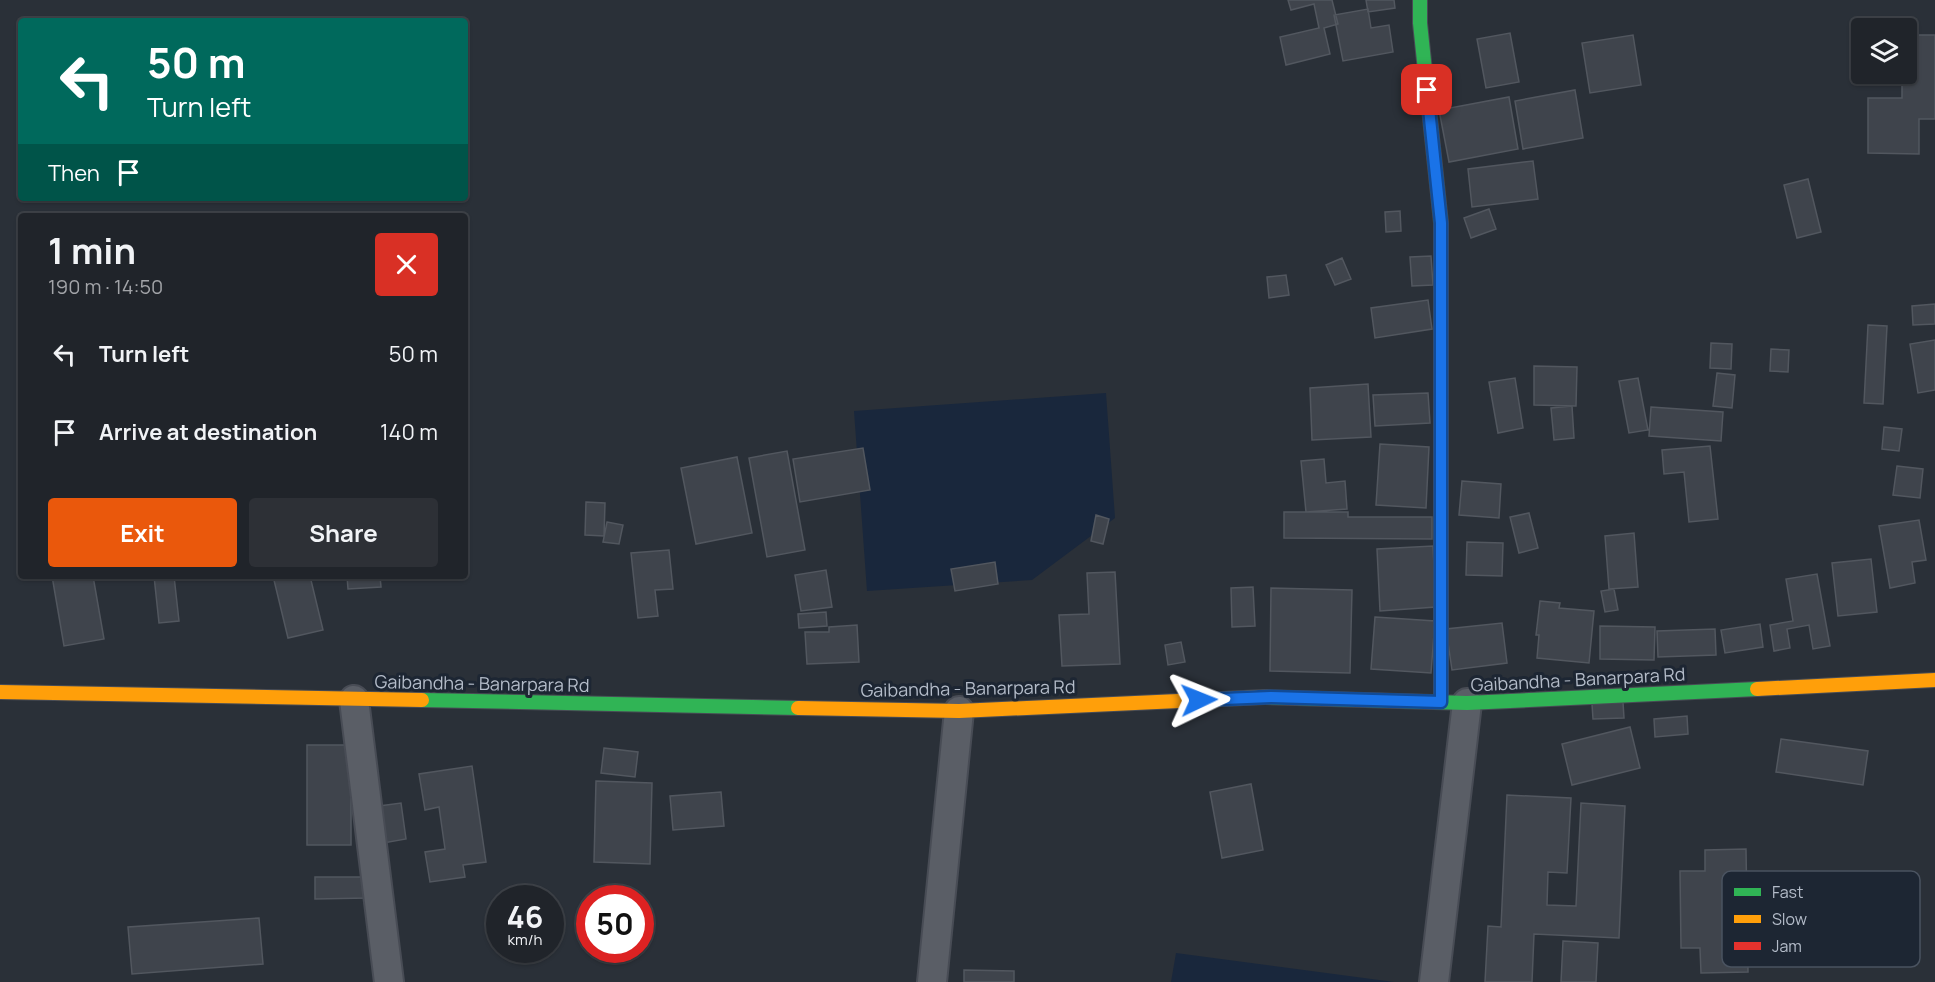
<!DOCTYPE html>
<html lang="en">
<head>
<meta charset="utf-8">
<style>
	body { margin:0; font-family:Manrope,sans-serif; background:#2d3036; color:#f1f3f6; height:100vh; display:flex; flex-direction:column; font-size:22px; white-space:nowrap }
	* { box-sizing:border-box; margin:0 }
	p { font-size:20px; color:#a2a4a8 }
	.icon { flex:none; width:33px; height:33px; fill:none; stroke:currentColor; stroke-width:2; stroke-linecap:round; stroke-linejoin:round }
	.map { position:relative; flex:1; overflow:hidden }
	.panel { position:absolute; left:18px; top:213px; width:450px; height:366px; display:flex; flex-direction:column; background:#20242a; border-radius:6px; box-shadow:0 2px 4px #0004,0 0 0 2px #3d4147 }
	.panel>* { flex:none }
	.hud { position:absolute; left:18px; top:18px; width:450px; height:183px; border-radius:6px; box-shadow:0 2px 4px #0004,0 0 0 2px #3d4147; background:#00695c; color:#fff; overflow:hidden }
	.controls { position:absolute; left:1851px; top:18px; display:grid; gap:12px }
	.controls a { display:grid; place-items:center; width:66px; height:66px; border-radius:6px; background:#20242a; box-shadow:0 2px 4px #0004,0 0 0 2px #3d4147; font-size:30px }
	.speed { position:absolute; left:486px; top:885px; display:flex; gap:12px; font-size:30px; font-weight:700; text-align:center }
	.speed>* { display:grid; place-content:center; width:78px; height:78px; border-radius:50%; background:#20242a; box-shadow:0 2px 4px #0004,0 0 0 2px #3d4147; line-height:1 }
	.speed small { font-size:15px; font-weight:400 }
	.speed .limit { border:9px solid #d22; background:#fff; color:#111 }
	.pin { position:absolute; display:grid; place-items:center; width:51px; height:51px; color:#fff; margin:-26px; border-radius:12px; box-shadow:0 3px 9px #0006 }
	.me { position:absolute; width:66px; margin:-33px; rotate:88deg; stroke-linejoin:round; filter:drop-shadow(0 0 4px #0008) }
	.turn { display:flex; align-items:center; gap:21px; height:126px; padding:0 30px; font-size:27px }
	.turn .icon { width:78px; height:78px; stroke-width:2.5 }
	.turn b { display:block; font-size:42px; line-height:51px }
	.then { display:flex; align-items:center; height:57px; padding:0 30px; background:#0003; gap:12px; font-size:22px }
	.round { display:grid; place-items:center; flex:none; width:63px; height:63px; border-radius:6px; background:#2d3036 }
	.overview { display:flex; align-items:center; justify-content:space-between; height:102px; padding:0 30px }
	h1 { font-size:36px; font-weight:700; line-height:45px }
	.cta { display:flex; gap:12px; margin-top:auto; padding:12px 30px }
	.cta a { flex:1; height:69px; border-radius:6px; background:#ea580c; color:#fff; font-size:24px; font-weight:700; line-height:69px; text-align:center }
	.cta a+a { background:#2d3036; color:#f1f3f6 }
	ul { padding:0; list-style:none }
	li { display:flex; align-items:center; gap:18px; height:78px; padding:0 30px }
	li div { flex:1 }
	li b { display:block; font-size:22px }
	li em { font-style:normal }
	.map>svg:first-child { display:block }
	.water { fill:#19273c }
	.building { fill:#3f444c; stroke:#52575f; stroke-width:1.5 }
	.lines { fill:none; stroke-linecap:round; stroke-linejoin:round }
	.street-casing { stroke:#484c55; stroke-width:32 }
	.fast-casing { stroke:#484c55; stroke-width:16 }
	.slow-casing { stroke:#484c55; stroke-width:16 }
	.jam-casing { stroke:#484c55; stroke-width:16 }
	.street { stroke:#5a5e66; stroke-width:28 }
	.fast { stroke:#30b455; stroke-width:14 }
	.slow { stroke:#ff9f0a; stroke-width:14 }
	.jam { stroke:#e5322d; stroke-width:14 }
	.route-casing { stroke:#114b97; stroke-width:15 }
	.route { stroke:#1a73e8; stroke-width:10 }
	.labels { text-anchor:middle; stroke-width:6; stroke-linejoin:round; paint-order:stroke }
	.street-label { font-size:18px; fill:#b4bcc9; stroke:#1d2633 }
	.key { fill:#1d2633; stroke:#4a5360; stroke-width:1.5 }
	.key-label { font-size:16px; fill:#b4bcc9 }
</style>
</head>
<body>
<div class="map">
<svg width="1935" height="982" viewBox="0 0 1935 982">
	<rect width="100%" height="100%" fill="#2a3038"/>
	<path class="water" d="M1106 393 1115 518 1032 580 867 591 854 411Z
		M1176 953 1394 982H1171Z"/>
	<path class="building" d="M1288 0H1332L1338 24 1324 28 1330 54 1286 65 1280 37 1319 28 1314 4 1291 10Z
		M1366 0H1394L1395 8 1368 12Z
		M1368 9 1371 28 1389 25 1393 52 1343 61 1334 15Z
		M1510 33 1519 82 1486 88 1477 39Z
		M1633 35 1641 85 1590 93 1582 43Z
		M1906 35H1935V119H1919V154L1868 153V98H1902V74H1906Z
		M1575 90 1583 138 1523 149 1515 101Z
		M1509 97 1518 149 1449 162 1439 110Z
		M1533 161 1538 199 1472 207 1468 169Z
		M1808 179 1821 232 1797 238 1784 185Z
		M1489 209 1496 229 1471 238 1464 218Z
		M1400 211 1401 231 1386 232 1385 212Z
		M1431 256 1433 285 1412 286 1410 257Z
		M1342 258 1351 279 1335 285 1326 265Z
		M1286 275 1289 295 1269 298 1267 277Z
		M1428 300 1432 329 1375 338 1371 308Z
		M1935 304V324L1913 325 1912 306Z
		M1868 325 1887 326 1883 404 1864 403Z
		M1935 340V390L1918 393 1910 344Z
		M1711 343 1732 344 1731 369 1710 368Z
		M1771 349 1789 350 1788 372 1770 371Z
		M1534 366 1577 367 1576 406 1534 405Z
		M1717 373 1735 375 1732 408 1713 406Z
		M1515 378 1523 428 1498 433 1489 382Z
		M1638 378 1648 430 1629 433 1619 381Z
		M1368 384 1371 437 1312 440 1310 388Z
		M1428 393 1430 423 1375 426 1373 395Z
		M1572 406 1574 438 1554 440 1551 408Z
		M1651 407 1723 412 1721 441 1649 436Z
		M1884 427 1902 429 1899 451 1882 449Z
		M1380 444 1429 447 1426 508 1376 505Z
		M1710 446 1718 519 1689 522 1684 472 1664 474 1662 450Z
		M863 448 870 490 800 502 793 459Z
		M787 451 805 550 767 557 749 458Z
		M737 457 752 533 696 544 681 468Z
		M1324 459 1326 483 1345 481 1347 509 1306 512 1301 461Z
		M1897 466 1923 469 1920 498 1893 495Z
		M1462 481 1501 484 1499 518 1459 515Z
		M586 502 605 503 604 536 585 535Z
		M1284 512H1348V517H1432V539L1284 538Z
		M1529 513 1538 548 1519 553 1510 517Z
		M1096 515 1109 519 1103 544 1091 541Z
		M1919 520 1926 560 1912 562 1915 583 1890 588 1879 526Z
		M607 522 623 525 619 544 603 542Z
		M1634 533 1638 587 1609 589 1605 536Z
		M1467 542 1503 543 1502 576 1466 575Z
		M1433 546 1436 607 1380 611 1377 549Z
		M669 550 673 589 655 590 658 616 638 618 631 553Z
		M1871 559 1877 612 1838 616 1832 563Z
		M995 562 998 584 955 591 951 569Z
		M826 570 832 607 801 611 795 575Z
		M1115 572 1120 664 1062 666 1059 615 1089 614 1087 573Z
		M1817 574 1830 646 1813 649 1809 625 1787 629 1790 648 1774 651 1770 625 1793 621 1786 579Z
		M52 576H93L104 639 64 646Z
		M154 576H174L179 621 159 623Z
		M273 576H310L323 630 288 638Z
		M347 576H380L381 587 348 589Z
		M1253 587 1255 626 1232 627 1231 588Z
		M1271 588 1352 590 1350 673 1270 671Z
		M1614 589 1618 610 1605 612 1601 591Z
		M1540 601 1560 603 1559 608 1594 611 1589 663 1537 658 1539 635H1536Z
		M826 612 827 626 799 628 798 614Z
		M1375 617 1435 621 1431 673 1371 669Z
		M1502 623 1507 663 1452 670 1446 629Z
		M1760 624 1763 647 1725 653 1721 630Z
		M857 625 859 662 807 664 805 632H829V627Z
		M1600 626 1655 627 1654 660 1600 659Z
		M1715 629 1716 655 1658 657 1657 631Z
		M1181 642 1185 662 1168 665 1165 645Z
		M1623 702 1624 718 1593 719 1592 704Z
		M1687 716 1688 734 1655 737 1654 719Z
		M1630 727 1640 768 1572 785 1562 744Z
		M1781 739 1868 751 1863 785 1776 772Z
		M307 745H351V845H307Z
		M604 748 638 752 635 777 601 773Z
		M472 766 486 862 463 865 465 877 430 882 425 852 445 849 439 807 425 810 419 774Z
		M596 781 652 783 650 864 594 862Z
		M1251 784 1263 850 1222 858 1210 792Z
		M721 792 724 826 673 830 670 796Z
		M1507 795 1571 798 1567 873 1548 872 1547 905 1576 906 1581 803 1625 806 1619 938 1534 934 1532 982H1485L1488 926 1501 927Z
		M401 803 406 839 378 844 372 807Z
		M1746 849 1748 972 1701 973 1700 948H1681L1680 871H1705V850Z
		M315 877H367L368 898 315 899Z
		M259 918 263 964 132 974 128 927Z
		M1563 941 1598 943 1596 982H1561Z
		M964 970 1014 971V982H964Z"/>
	<g class="lines">
		<g class="street-casing">
			<path id="street" d="M354 700 389 982
				M932 982 959 711
				M1434 982 1467 703"/>
		</g>
		<g class="fast-casing">
			<path id="fast" d="M1420 0V23L1441 223V399
				M1265 697 1467 703 1757 689
				M422 700 798 708"/>
		</g>
		<g class="slow-casing">
			<path id="slow" d="M1441 399V626
				M1757 689 1935 680
				M0 692 422 700
				M798 708 959 711 1265 697"/>
		</g>
		<g class="jam-casing">
			<path id="jam" d="M1441 626V702"/>
		</g>
		<use href="#street" class="street"/>
		<use href="#fast" class="fast"/>
		<use href="#slow" class="slow"/>
		<use href="#jam" class="jam"/>
	</g>
	<g class="lines">
		<g class="route-casing">
			<path id="route" d="M1199 700 1271 697 1441 702V223L1427 90"/>
		</g>
		<use href="#route" class="route"/>
	</g>
	<g class="labels">
		<g class="street-label">
			<text transform="translate(1578 680) rotate(-3)" y="6">Gaibandha - Banarpara Rd</text>
			<text transform="translate(482 684) rotate(1)" y="6">Gaibandha - Banarpara Rd</text>
			<text transform="translate(968 689) rotate(-1)" y="6">Gaibandha - Banarpara Rd</text>
		</g>
	</g>
	<rect x="1722" y="871" width="198" height="96" rx="9" class="key"/>
	<rect x="1734" y="888" width="27" height="8" fill="#30b455"/>
	<rect x="1734" y="915" width="27" height="8" fill="#ff9f0a"/>
	<rect x="1734" y="942" width="27" height="8" fill="#e5322d"/>
	<g class="key-label">
		<text x="1772" y="898">Fast</text>
		<text x="1772" y="925">Slow</text>
		<text x="1772" y="952">Jam</text>
	</g>
</svg>
<div class="controls">
<a><svg class="icon" aria-label="layers" viewBox="0 0 24 24"><path d="M12 4l9 5-9 5-9-5zM3 14l9 5 9-5"/></svg></a>
</div>
<div class="speed"><div>46<small>km/h</small></div><div class="limit">50</div></div>
<div class="pin" style="left:1427px;top:90px;background:#d93025"><svg class="icon" aria-label="arrive" viewBox="0 0 24 24"><path d="M6 21V4h12l-3 4 3 4H6"/></svg></div>
<svg class="me" style="left:1199px;top:700px" viewBox="-20 -20 40 40"><path d="M0-17L14 15 0 8-14 15z" fill="#1a73e8" stroke="#fff" stroke-width="4"/></svg>
<div class="hud">
<div class="turn"><svg class="icon" aria-label="left" viewBox="0 0 24 24"><path d="M17 20v-9H6M10 6l-5 5 5 5"/></svg><div><b>50 m</b>Turn left</div></div>
<div class="then">Then<svg class="icon" aria-label="arrive" viewBox="0 0 24 24"><path d="M6 21V4h12l-3 4 3 4H6"/></svg></div>
</div>
<section class="panel">
<div class="overview"><div><h1>1 min</h1><p>190 m · 14:50</p></div><a class="round" style="background:#d93025;color:#fff"><svg class="icon" aria-label="close" viewBox="0 0 24 24"><path d="M6 6l12 12M18 6L6 18"/></svg></a></div>
<ul>
<li><svg class="icon" aria-label="left" viewBox="0 0 24 24"><path d="M17 20v-9H6M10 6l-5 5 5 5"/></svg><div><b>Turn left</b></div><em>50 m</em></li>
<li><svg class="icon" aria-label="arrive" viewBox="0 0 24 24"><path d="M6 21V4h12l-3 4 3 4H6"/></svg><div><b>Arrive at destination</b></div><em>140 m</em></li>
</ul>
<div class="cta"><a>Exit</a><a>Share</a></div>
</section>
</div>
</body>
</html>
